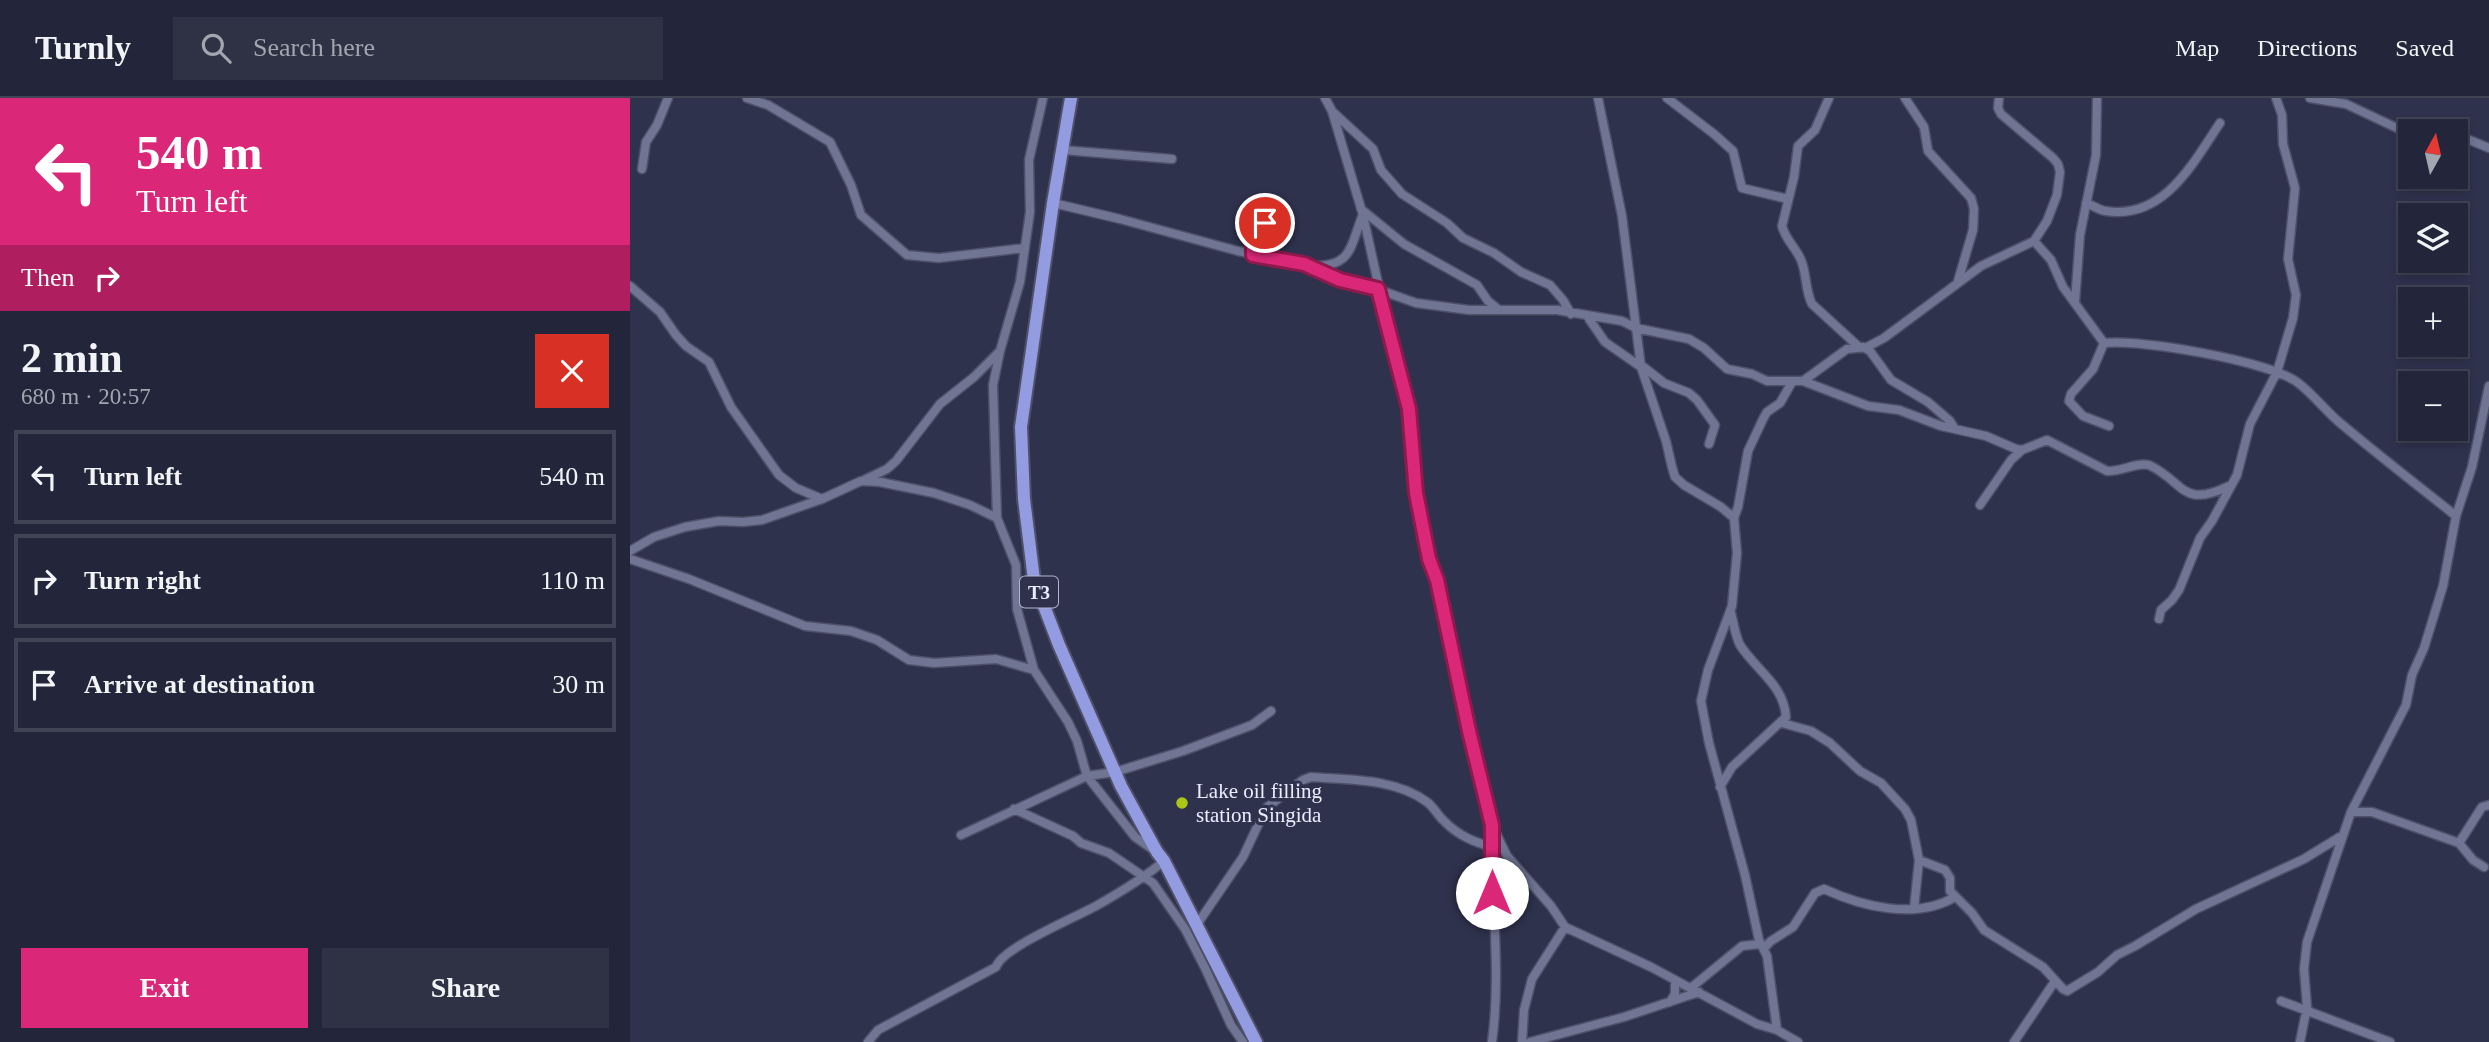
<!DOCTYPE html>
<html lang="en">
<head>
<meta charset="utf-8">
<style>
	body { margin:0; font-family:Georgia,serif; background:#2f3245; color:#f1f3f6; height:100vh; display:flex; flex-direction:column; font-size:26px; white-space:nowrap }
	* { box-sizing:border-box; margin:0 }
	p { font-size:23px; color:#a3a5af }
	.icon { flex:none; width:38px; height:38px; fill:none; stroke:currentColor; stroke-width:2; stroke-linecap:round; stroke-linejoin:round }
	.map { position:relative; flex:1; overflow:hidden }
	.details { display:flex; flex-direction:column; background:#23263a; width:630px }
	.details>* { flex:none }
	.hud { background:#db2777; color:#fff; overflow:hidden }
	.needle { width:46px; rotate:8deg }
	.tools { position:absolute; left:1768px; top:21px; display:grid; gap:14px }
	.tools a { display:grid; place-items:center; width:70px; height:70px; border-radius:0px; background:#23263a; box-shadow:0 4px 10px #0003,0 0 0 2px #404354; font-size:35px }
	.pin { position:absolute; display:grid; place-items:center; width:60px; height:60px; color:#fff; margin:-30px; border:4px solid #fff; border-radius:50%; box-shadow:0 2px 7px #0007 }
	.me { position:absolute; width:77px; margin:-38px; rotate:0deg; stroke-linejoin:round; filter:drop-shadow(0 0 5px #0008) }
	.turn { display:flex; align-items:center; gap:24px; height:147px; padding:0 21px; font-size:32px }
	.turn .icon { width:91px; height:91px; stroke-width:2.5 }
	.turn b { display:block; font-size:49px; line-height:60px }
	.then { display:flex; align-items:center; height:66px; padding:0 21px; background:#0003; gap:14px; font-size:26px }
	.round { display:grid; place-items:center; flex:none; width:74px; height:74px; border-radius:0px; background:#2f3245 }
	.headline { display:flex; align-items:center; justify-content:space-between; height:119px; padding:0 21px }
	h1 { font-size:42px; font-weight:700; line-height:52px }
	.primary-button { display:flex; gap:14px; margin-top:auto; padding:14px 21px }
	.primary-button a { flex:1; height:80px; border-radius:0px; background:#db2777; color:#fff; font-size:28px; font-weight:700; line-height:80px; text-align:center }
	.primary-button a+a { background:#2f3245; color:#f1f3f6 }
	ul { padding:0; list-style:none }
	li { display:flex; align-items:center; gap:21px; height:94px; margin:0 14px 10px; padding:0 7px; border:4px solid #404354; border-radius:0px }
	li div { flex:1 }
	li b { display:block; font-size:26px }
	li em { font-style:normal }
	header { display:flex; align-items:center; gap:42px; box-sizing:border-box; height:98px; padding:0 35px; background:#23263a; border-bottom:2px solid #404354 }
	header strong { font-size:33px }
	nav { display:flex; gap:38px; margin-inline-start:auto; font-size:24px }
	.search { width:490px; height:63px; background:#2f3245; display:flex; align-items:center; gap:18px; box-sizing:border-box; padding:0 24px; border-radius:0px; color:#a3a5af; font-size:26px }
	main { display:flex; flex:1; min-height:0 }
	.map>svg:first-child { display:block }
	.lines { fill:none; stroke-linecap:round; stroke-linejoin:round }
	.minor-casing { stroke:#4e5068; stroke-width:11 }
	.highway-casing { stroke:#4e5068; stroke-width:16 }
	.minor { stroke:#707594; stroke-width:8 }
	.highway { stroke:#939be1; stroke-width:12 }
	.route-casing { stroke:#8e194d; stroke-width:18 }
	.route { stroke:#db2777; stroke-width:12 }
	.poi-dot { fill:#aac717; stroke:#2f324d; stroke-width:2.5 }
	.labels { text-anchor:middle; stroke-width:7; stroke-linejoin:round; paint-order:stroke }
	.shield { fill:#2f324d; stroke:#b2b5ca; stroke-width:2 }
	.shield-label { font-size:19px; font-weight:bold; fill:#eaedff }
	.poi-label { font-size:21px; fill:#eaedff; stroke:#2f324d; text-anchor:start }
</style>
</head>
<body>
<header>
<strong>Turnly</strong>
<div class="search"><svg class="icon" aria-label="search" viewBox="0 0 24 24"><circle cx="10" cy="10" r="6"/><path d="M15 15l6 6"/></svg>Search here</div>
<nav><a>Map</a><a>Directions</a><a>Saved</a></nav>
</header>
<main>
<section class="details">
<div class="hud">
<div class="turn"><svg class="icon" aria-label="left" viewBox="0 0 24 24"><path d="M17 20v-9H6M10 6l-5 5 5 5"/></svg><div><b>540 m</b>Turn left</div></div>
<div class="then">Then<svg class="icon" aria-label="right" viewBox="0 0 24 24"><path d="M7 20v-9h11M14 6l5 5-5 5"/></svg></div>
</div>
<div class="headline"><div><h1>2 min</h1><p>680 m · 20:57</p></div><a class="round" style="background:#d93025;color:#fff"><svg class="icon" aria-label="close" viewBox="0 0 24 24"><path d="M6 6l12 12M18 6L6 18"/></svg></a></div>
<ul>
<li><svg class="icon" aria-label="left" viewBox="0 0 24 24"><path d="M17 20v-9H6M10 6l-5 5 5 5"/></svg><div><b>Turn left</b></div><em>540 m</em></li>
<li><svg class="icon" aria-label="right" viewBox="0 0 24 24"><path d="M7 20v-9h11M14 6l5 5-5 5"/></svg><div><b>Turn right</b></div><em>110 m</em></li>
<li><svg class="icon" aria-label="arrive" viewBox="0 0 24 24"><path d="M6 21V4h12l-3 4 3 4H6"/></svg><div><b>Arrive at destination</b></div><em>30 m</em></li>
</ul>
<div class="primary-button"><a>Exit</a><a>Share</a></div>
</section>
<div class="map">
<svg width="1859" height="944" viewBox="0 0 1859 944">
	<rect width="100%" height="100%" fill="#2f324d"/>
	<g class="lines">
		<g class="minor-casing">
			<path id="minor" d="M117 0 138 7 200 44 221 87 231 117 277 157 309 160 395 150
				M695 0 702 13 733 117 765 262 779 311 786 395 799 461 807 482 839 633 862 727 877 758 921 808 935 829 1021 869 1127 926 1147 932 1168 944
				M968 0 992 118 1011 269 1036 343 1042 369 1045 379 1054 387 1091 409 1104 420 1107 455 1102 508 1078 572 1071 603 1079 645 1115 777 1129 842 1137 858 1147 932
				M1037 0 1084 36 1103 53 1112 90 1158 101
				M1199 0 1185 32 1168 48 1164 79 1152 128C1155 141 1166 150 1171 162 1177 176 1175 193 1182 206L1229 249
				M1275 0 1294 29 1298 53 1341 100 1344 111 1343 132 1328 183
				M1680 0 1716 6 1769 31 1798 26 1819 33
				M704 15 743 51 751 72 772 96 817 125 833 140 864 155 891 174 920 187 933 202 941 216
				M1825 36 1859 50
				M433 52 542 61
				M12 71 16 44 27 27 38 0
				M423 105 490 121 608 153 675 166 710 182 733 186 786 205 839 212H927L992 223 1006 230 1059 241 1074 250 1097 271 1122 276 1137 283H1173L1238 308 1269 312 1311 328 1356 338 1386 351 1392 352 1417 342 1477 373C1491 374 1506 364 1519 367 1555 384 1551 411 1599 388
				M1456 105C1463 107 1468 112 1476 113 1534 122 1563 65 1590 25
				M731 111 774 146 847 187 858 203 868 211
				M1404 143 1421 162 1433 189 1474 245
				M623 157C623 144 621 130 635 125
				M684 168C722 168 720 149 732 119
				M0 188 30 214 46 237 56 248 79 264 101 309 149 377 166 390 192 401
				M1445 204 1450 137 1466 57 1467 0
				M957 218 975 244 1011 269
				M1474 245C1512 241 1637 263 1667 284 1682 295 1694 311 1709 324 1747 356 1787 387 1826 418
				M1474 245 1463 271 1441 296 1439 303 1453 318 1479 328
				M1233 249 1240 253 1261 282 1298 304 1320 323 1325 331
				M1011 267 1034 285 1059 295 1067 302 1085 327 1079 346
				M1173 283 1217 251 1237 249 1254 240 1351 168 1404 143 1417 123 1427 97 1430 74 1428 66 1423 60 1371 16 1368 10 1369 0
				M234 382 257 371 266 363 310 306 344 279 370 253
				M1350 407 1381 362 1392 352
				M1104 420 1108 409 1118 353 1133 321 1137 314 1150 305 1162 284
				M0 453 24 439 55 429 89 423 113 424 132 422 192 401 231 383 250 384 304 395 340 407 367 420
				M0 461 59 481 175 528 221 533 247 542 279 562 304 565 366 561 404 572 438 624 447 643 457 678 505 739 525 753
				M1529 521 1531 512 1542 502 1549 492 1570 440 1582 423 1607 377 1620 326 1647 274 1663 220 1666 197 1658 161 1665 90 1653 46 1652 17 1646 0
				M404 572 387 511 386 467 367 420 363 287 370 253 390 184 400 114 399 62 413 0
				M1152 625 1181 633 1200 645 1230 673 1251 685 1275 711 1281 722 1289 762 1284 811
				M1090 689 1102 669 1156 619C1154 587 1126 572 1110 547 1105 537 1104 526 1101 515
				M384 711 443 738 451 745 479 755 523 785 555 831 575 870 601 927 613 944
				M1721 714H1742L1829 745 1843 762 1854 769
				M331 737 457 678 485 674 553 653 622 627 641 613
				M1829 745 1852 709 1859 707
				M1289 762 1315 772 1320 780V793L1342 815 1354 832 1413 869 1433 891 1437 893 1468 874 1487 857 1505 848 1566 811 1674 761 1713 737
				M566 828 613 759 636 710 673 682 681 679C719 682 765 680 797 704 804 709 808 718 815 724 829 738 844 744 862 749
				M1134 850 1141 843 1163 829 1185 795 1194 791C1233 809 1286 822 1325 799
				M1062 889 1112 848 1130 846
				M1651 903 1760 944
				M1040 904 1045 896V882
				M238 944 248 932 366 869C372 850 446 819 466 808 489 795 514 780 534 763
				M862 944C871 878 862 811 862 744
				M892 944 894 912 902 881 935 829
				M900 944 994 919 1069 894
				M1384 944 1425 883
				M1670 944 1677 909 1674 871 1677 844 1721 714 1776 607 1782 577 1794 550 1813 488 1826 418 1842 369 1859 288"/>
		</g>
		<g class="highway-casing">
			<path id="highway" d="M441 0 423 105 391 329 394 401 404 482 429 547 491 688 527 754 534 763 626 944"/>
		</g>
		<use href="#minor" class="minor"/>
		<use href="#highway" class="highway"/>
	</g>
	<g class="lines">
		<g class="route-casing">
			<path id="route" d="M635 125C621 130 623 144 623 157L674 166 710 182 748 191 779 311 786 395 799 461 807 482 839 633 862 727V795"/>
		</g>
		<use href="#route" class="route"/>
	</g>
	<circle class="poi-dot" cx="552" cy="705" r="7"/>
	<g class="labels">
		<rect class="shield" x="390" y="478.5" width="38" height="31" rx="5"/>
		<g class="shield-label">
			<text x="409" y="501">T3</text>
		</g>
		<g class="poi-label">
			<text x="566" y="700">Lake oil filling<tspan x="566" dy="24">station Singida</tspan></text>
		</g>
	</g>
</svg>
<div class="tools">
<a><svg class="needle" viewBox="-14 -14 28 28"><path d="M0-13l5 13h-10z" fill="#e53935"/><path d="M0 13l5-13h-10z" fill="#a3a5af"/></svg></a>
<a><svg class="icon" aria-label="layers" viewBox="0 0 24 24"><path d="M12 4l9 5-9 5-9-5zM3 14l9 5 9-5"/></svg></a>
<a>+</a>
<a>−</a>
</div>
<div class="pin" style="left:635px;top:125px;background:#d93025"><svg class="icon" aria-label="arrive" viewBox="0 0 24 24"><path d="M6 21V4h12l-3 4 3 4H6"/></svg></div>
<svg class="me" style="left:862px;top:795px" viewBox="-20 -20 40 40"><circle r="19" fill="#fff"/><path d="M0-13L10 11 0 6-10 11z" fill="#db2777"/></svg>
</div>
</main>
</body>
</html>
